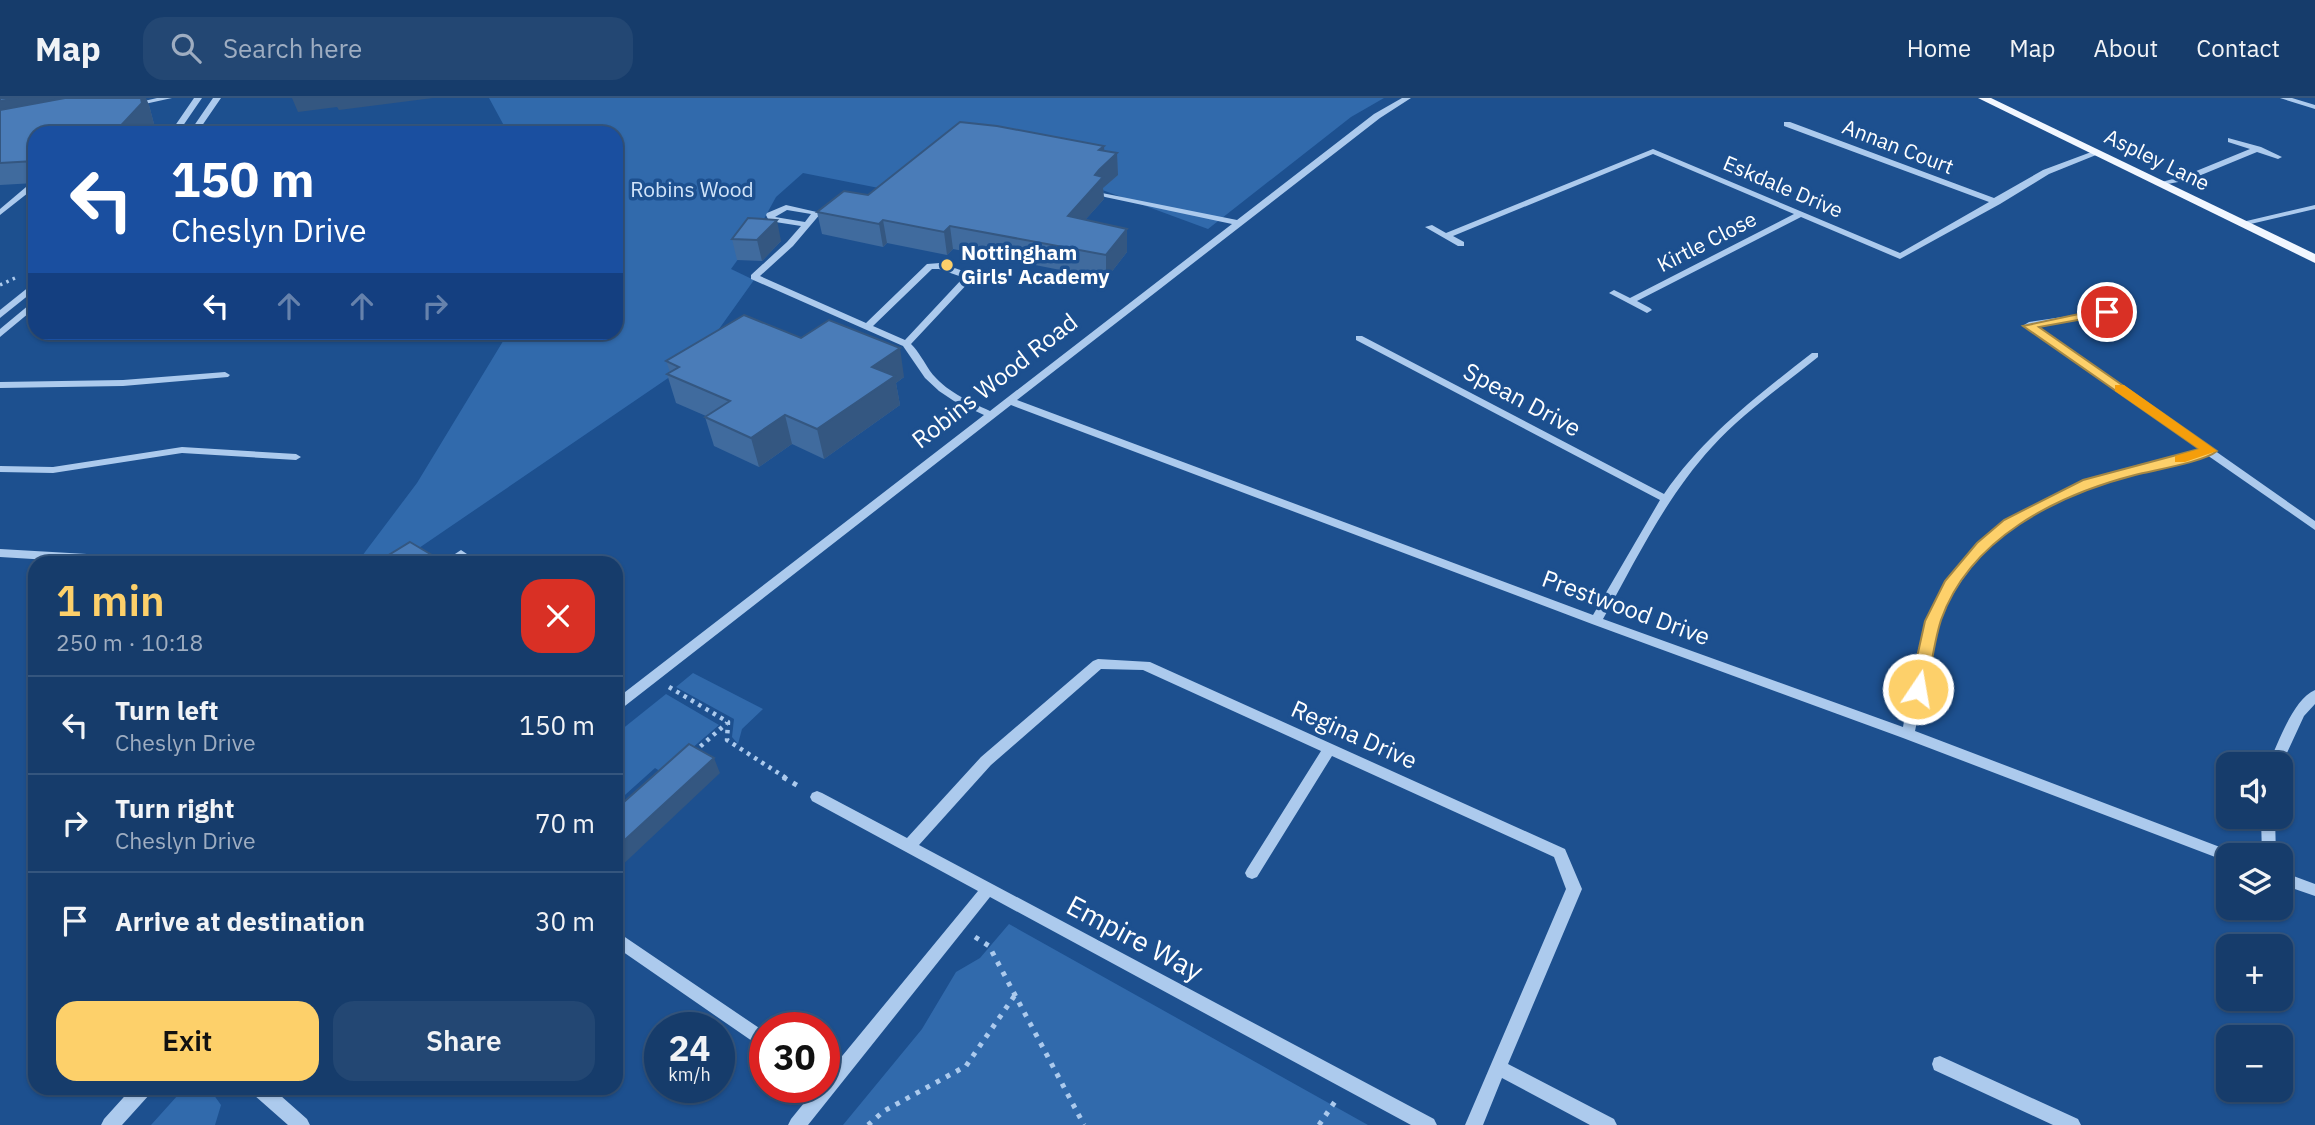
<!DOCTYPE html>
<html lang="en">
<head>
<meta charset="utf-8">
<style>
	body { margin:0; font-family:"IBM Plex Sans",sans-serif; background:#234773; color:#f1f3f6; height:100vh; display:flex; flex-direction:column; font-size:26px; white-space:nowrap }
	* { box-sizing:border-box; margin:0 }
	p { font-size:23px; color:#9eadc1 }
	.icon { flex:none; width:38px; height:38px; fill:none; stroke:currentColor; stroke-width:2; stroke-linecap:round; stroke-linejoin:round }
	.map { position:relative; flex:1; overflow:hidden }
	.panel { position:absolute; left:28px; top:458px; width:595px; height:539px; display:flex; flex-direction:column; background:#163c6b; border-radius:21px; box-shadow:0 2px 5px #0004,0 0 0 2px #35567e }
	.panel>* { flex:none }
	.banner { position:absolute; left:28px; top:28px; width:595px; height:214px; border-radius:21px; box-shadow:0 2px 5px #0004,0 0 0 2px #35567e; background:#1a4fa0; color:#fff; overflow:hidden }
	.fabs { position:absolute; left:2216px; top:654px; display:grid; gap:14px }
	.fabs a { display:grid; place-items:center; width:77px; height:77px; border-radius:14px; background:#163c6b; box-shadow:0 2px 5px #0004,0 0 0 2px #35567e; font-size:35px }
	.speed { position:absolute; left:644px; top:914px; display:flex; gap:14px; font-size:35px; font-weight:700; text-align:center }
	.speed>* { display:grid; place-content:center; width:91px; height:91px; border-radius:50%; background:#163c6b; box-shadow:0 2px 5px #0004,0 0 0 2px #35567e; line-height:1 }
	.speed small { font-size:18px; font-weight:400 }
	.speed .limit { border:10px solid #d22; background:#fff; color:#111 }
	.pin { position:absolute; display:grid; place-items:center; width:60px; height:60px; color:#fff; margin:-30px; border:4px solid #fff; border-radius:50%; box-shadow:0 2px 7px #0007 }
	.me { position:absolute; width:77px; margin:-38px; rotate:12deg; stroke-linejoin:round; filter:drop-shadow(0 0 5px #0008) }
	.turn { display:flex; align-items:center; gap:24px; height:147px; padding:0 28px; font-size:32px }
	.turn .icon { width:91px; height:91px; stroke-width:2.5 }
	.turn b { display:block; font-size:49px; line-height:60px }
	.lanes { display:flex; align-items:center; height:66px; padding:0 28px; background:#0003; justify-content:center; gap:35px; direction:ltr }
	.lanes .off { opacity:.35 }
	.round { display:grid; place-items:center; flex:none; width:74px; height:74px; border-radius:21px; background:#234773 }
	.overview { display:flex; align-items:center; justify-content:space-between; height:119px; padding:0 28px }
	h1 { font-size:42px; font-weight:600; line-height:52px; color:#fdd06a }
	.button { display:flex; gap:14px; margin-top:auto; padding:14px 28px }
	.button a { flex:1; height:80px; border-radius:21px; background:#fdd06a; color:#111; font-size:28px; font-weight:600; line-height:80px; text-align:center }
	.button a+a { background:#234773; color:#f1f3f6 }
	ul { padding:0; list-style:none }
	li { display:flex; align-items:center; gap:21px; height:98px; padding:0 28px; border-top:2px solid #35567e }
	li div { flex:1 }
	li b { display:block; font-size:26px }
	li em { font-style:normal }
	header { display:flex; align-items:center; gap:42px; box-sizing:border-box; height:98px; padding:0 35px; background:#163c6b; border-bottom:2px solid #35567e }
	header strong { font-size:33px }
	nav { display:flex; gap:38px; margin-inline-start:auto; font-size:24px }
	.search { width:490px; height:63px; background:#234773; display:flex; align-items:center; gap:18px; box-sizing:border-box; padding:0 24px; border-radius:21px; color:#9eadc1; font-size:26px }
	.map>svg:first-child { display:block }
	.green { fill:#316aac }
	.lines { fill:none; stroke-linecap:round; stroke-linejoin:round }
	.path-far2 { stroke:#accaed; stroke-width:3.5; stroke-dasharray:2.5 4.5; stroke-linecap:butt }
	.path-far1 { stroke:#accaed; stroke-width:4.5; stroke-dasharray:3.5 5; stroke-linecap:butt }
	.path { stroke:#accaed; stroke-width:5; stroke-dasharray:4.5 7; stroke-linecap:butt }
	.minor { fill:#accaed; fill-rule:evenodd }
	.major { fill:#f2f7ff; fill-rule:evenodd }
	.wall { fill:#406b9e }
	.shaded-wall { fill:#345781 }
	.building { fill:#4a7cb8; stroke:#345781; stroke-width:2 }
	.route { fill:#fdd06a; stroke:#a48745; stroke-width:2 }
	.slow { fill:#f59e0b }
	.poi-dot { fill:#fdd06a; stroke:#1d508f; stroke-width:2.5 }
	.labels { text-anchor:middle; stroke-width:7; stroke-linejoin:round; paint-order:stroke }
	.far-street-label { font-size:21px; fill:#fff; stroke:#1d508f }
	.far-park-label { font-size:21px; fill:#d1e4fa; stroke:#1d508f }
	.far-poi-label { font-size:21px; font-weight:bold; fill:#fff; stroke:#1d508f; text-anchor:start }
	.street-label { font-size:24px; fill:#fff; stroke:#1d508f }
	.near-street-label { font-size:28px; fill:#fff; stroke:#1d508f }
</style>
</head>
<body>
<header>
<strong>Map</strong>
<div class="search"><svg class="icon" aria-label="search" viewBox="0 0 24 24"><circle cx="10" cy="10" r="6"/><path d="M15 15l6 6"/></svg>Search here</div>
<nav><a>Home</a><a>Map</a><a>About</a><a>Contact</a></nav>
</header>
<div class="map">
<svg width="2315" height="1027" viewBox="0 0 2315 1027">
	<rect width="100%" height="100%" fill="#1d508f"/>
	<path class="green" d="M489 0H1384L1351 19 1208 131 1086 86 894 93 803 75 776 99 754 139 731 171 754 182 699 259 397 465 356 466 417 385 508 235 616 234V35H508Z
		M693 575 763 611 742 631 738 646 732 639 734 621 676 589Z
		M666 596 719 627 663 675 655 670 616 705V636Z
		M1009 826 1368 1027H843L922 931 956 874 980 860Z
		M200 993H211L221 1007 215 1027H151L178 997Z"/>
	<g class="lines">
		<path class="path-far2" d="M0 187 15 180"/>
		<path class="path-far1" d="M669 589 728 624 727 642 786 680
			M694 654 727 625"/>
		<path class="path" d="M783 679 800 689
			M975 839 989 848 1084 1027
			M868 1027 884 1013 966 968 1015 897
			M1319 1027 1336 1002"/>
		<path class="minor" d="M157 0H172L131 9 127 7Z
			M194 0H202L178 35H170Z
			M213 0H221L197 35H189Z
			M1402 0H1411L1380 20 1017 302 1593 517 1660 402 1356 242V238H1362L1664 396C1704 338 1757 298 1812 255H1818V259C1782 288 1743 315 1712 349 1666 399 1636 462 1603 521L1903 629C1910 594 1914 558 1927 524 1971 409 2092 379 2200 352L2024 227 2029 224 2110 212 2112 214 2107 217 2037 228 2315 423V432L2207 357C2097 385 1977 414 1936 534L1915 633 2233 754 2235 758H2228V764L2223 762 1903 640 1592 526 1011 307 621 611 616 613V601L984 317 954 303 939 293 925 280 903 248 751 181V177L787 144 801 128 769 123 766 117 767 115 786 107 821 115 793 148 760 178 866 225 927 166 940 165 969 175 971 181 970 183 911 246C919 254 924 264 930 273 945 293 968 303 990 313L1232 126 1105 99 1101 97 1102 95 1237 122 1374 16ZM787 112 811 116 805 124 775 119ZM932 171H939L962 179V181L905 242 873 228Z
			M2280 0H2292L2315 7V11Z
			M1784 24H1790L1994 100 2043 72 2094 53 2101 55 2049 76 2000 106 1900 161 1801 119 1637 203 1650 210 1652 212 1647 215 1609 195 1614 192 1630 200 1794 116 1653 56 1453 138 1464 144V148H1458L1425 129 1432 127 1446 135 1653 51 1900 155 1989 104 1784 28Z
			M2228 40 2261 49 2282 59 2278 61 2257 54 2189 82 2162 87 2158 85 2184 78 2250 51 2228 44Z
			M26 89 33 91 0 117V111Z
			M2315 107V111L2242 128 2238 125Z
			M35 184V192L0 220V212Z
			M35 202V210L0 239V231Z
			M225 274 230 277 228 279 123 288 0 290V284L123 282Z
			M182 349 296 356 301 359 296 362 182 355 53 375 0 374V368L53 369Z
			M0 451 191 462 197 466H115L0 459Z
			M461 452 482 466H467L455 456Z
			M1098 561 1150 564 1565 751 1582 791 1508 966 1614 1021 1617 1027H1590L1502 980 1483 1027H1465L1566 791 1554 759 1332 658 1257 779 1252 781 1247 779 1245 775 1247 771 1321 653 1143 572 1101 571 991 667 919 747 1434 1021 1437 1027H1411L990 799 808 1027H788L791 1021 817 989H824V980L978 793 812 703 810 699 812 695 817 693 822 695 907 740 981 659 1093 563Z
			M2315 592V606L2304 618 2280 670V667H2268C2278 646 2293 601 2315 592Z
			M2261 719H2275L2276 758H2262Z
			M2280 773 2315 786V798L2280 786Z
			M616 833 765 934V952L616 849Z
			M1940 958 2078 1021 2081 1027H2053L1934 972 1932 966 1934 960Z
			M132 990H152L150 996 122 1027H101L104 1021Z
			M251 990H272L307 1021 310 1027H288L253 996Z"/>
		<path class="major" d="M1978 0H1991L2315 156V165Z"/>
	</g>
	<path class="wall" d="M0 0 149 7 154 26 145 35H35V85L0 87Z
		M1104 53 1117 55 1118 77 1103 90 1104 101 1085 122 1127 154 1106 181 953 151 947 157 887 145 883 149 822 136 817 114 868 97Z
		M732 141 781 143 762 163 737 162Z
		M801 240 904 279 896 285 900 307 824 361 792 346 759 369 714 348 705 319 706 318 676 305 667 276 670 274 666 263Z"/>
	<path class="shaded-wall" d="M18 0H146L149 7 154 26 145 35H114L0 26V3Z
		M292 0H433L339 12 337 9 298 14Z
		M1104 48 1105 67 1117 55 1118 77 1103 90 1104 101 1069 140 1068 118 1095 77 1099 52Z
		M777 122 781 143 762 163 757 142Z
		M883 122 887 145 883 149 879 126Z
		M950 128 953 151 947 157 944 134Z
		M1127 131V154L1106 181V157Z
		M900 250 904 279 896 285 900 307 824 361 817 331 872 269Z
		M785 317 792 346 759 369 751 340Z
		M714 660 720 675 616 773V750Z"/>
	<path class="building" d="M0 0H18L0 3Z
		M65 0H141L142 5 114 35H35V63L0 65V12Z
		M960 24 997 28 1104 48 1099 52 1117 55 1099 72 1095 77 1103 79 1068 118 1127 131 1106 157 950 128 944 134 883 122 879 126 817 114 844 93 868 97Z
		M748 120 777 122 757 142 732 141Z
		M744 217 801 240 829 222 900 250 872 269 895 278 817 331 785 317 751 340 705 319 730 303 667 276 679 269 666 263Z
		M410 444 447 466H374Z
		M689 646 714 660 616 750V711Z"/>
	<path class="route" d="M2107 210 2111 211V216L2039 229 2217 353C2204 364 2154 372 2135 377 2057 397 1970 440 1941 522 1934 544 1931 569 1927 591L1924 595H1912L1910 591 1925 523 1945 483 1977 445 2004 422 2083 382 2199 351 2023 228Z"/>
	<path class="slow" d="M2115 287H2124L2217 353 2185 364H2175V358L2199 351 2115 293Z"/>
	<circle class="poi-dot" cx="947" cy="167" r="7"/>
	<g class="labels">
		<g class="far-street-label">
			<text transform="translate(1898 49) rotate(21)" y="7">Annan Court</text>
			<text transform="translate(2157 62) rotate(26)" y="7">Aspley Lane</text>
			<text transform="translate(1783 89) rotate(23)" y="7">Eskdale Drive</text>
			<text transform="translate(1707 144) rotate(-27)" y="7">Kirtle Close</text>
		</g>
		<g class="far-park-label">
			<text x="692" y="99">Robins Wood</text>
		</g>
		<g class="far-poi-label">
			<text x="961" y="162">Nottingham<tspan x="961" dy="24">Girls' Academy</tspan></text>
		</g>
		<g class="street-label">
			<text transform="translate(995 283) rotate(-38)" y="8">Robins Wood Road</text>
			<text transform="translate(1522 302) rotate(28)" y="8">Spean Drive</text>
			<text transform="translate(1626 510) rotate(20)" y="8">Prestwood Drive</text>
			<text transform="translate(1354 637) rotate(24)" y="8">Regina Drive</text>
		</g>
		<g class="near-street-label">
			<text transform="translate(1135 840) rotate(28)" y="10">Empire Way</text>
		</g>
	</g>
</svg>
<div class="fabs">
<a><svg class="icon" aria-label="sound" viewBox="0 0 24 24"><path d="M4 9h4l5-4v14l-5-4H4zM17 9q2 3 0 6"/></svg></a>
<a><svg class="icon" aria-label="layers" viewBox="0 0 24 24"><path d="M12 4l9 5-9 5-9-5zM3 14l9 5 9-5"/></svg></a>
<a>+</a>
<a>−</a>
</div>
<div class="speed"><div>24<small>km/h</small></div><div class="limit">30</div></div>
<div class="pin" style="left:2107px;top:214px;background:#d93025"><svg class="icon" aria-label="arrive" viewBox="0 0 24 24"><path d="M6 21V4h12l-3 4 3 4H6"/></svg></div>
<svg class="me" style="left:1918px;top:591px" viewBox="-20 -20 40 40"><circle r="17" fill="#fdd06a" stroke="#fff" stroke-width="3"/><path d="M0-11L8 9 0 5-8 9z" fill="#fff"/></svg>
<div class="banner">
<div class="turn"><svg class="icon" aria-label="left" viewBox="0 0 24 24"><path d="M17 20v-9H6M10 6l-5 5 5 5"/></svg><div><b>150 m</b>Cheslyn Drive</div></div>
<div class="lanes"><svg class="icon" aria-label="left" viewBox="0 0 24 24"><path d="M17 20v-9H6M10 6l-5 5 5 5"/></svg><svg class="icon off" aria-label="ahead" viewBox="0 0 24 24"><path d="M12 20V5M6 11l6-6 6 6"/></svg><svg class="icon off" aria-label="ahead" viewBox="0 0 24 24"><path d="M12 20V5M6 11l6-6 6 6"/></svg><svg class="icon off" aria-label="right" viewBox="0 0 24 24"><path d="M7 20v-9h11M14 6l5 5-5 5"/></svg></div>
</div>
<section class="panel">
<div class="overview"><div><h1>1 min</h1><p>250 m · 10:18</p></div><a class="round" style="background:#d93025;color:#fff"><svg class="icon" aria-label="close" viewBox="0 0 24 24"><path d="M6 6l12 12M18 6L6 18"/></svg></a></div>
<ul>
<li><svg class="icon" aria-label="left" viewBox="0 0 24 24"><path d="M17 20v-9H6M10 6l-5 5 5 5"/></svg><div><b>Turn left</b><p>Cheslyn Drive</p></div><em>150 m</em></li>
<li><svg class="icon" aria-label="right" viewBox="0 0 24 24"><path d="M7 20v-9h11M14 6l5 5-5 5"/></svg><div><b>Turn right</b><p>Cheslyn Drive</p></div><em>70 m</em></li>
<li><svg class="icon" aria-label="arrive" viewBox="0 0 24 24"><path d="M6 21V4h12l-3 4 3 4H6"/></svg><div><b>Arrive at destination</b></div><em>30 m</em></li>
</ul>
<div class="button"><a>Exit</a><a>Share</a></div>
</section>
</div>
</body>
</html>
